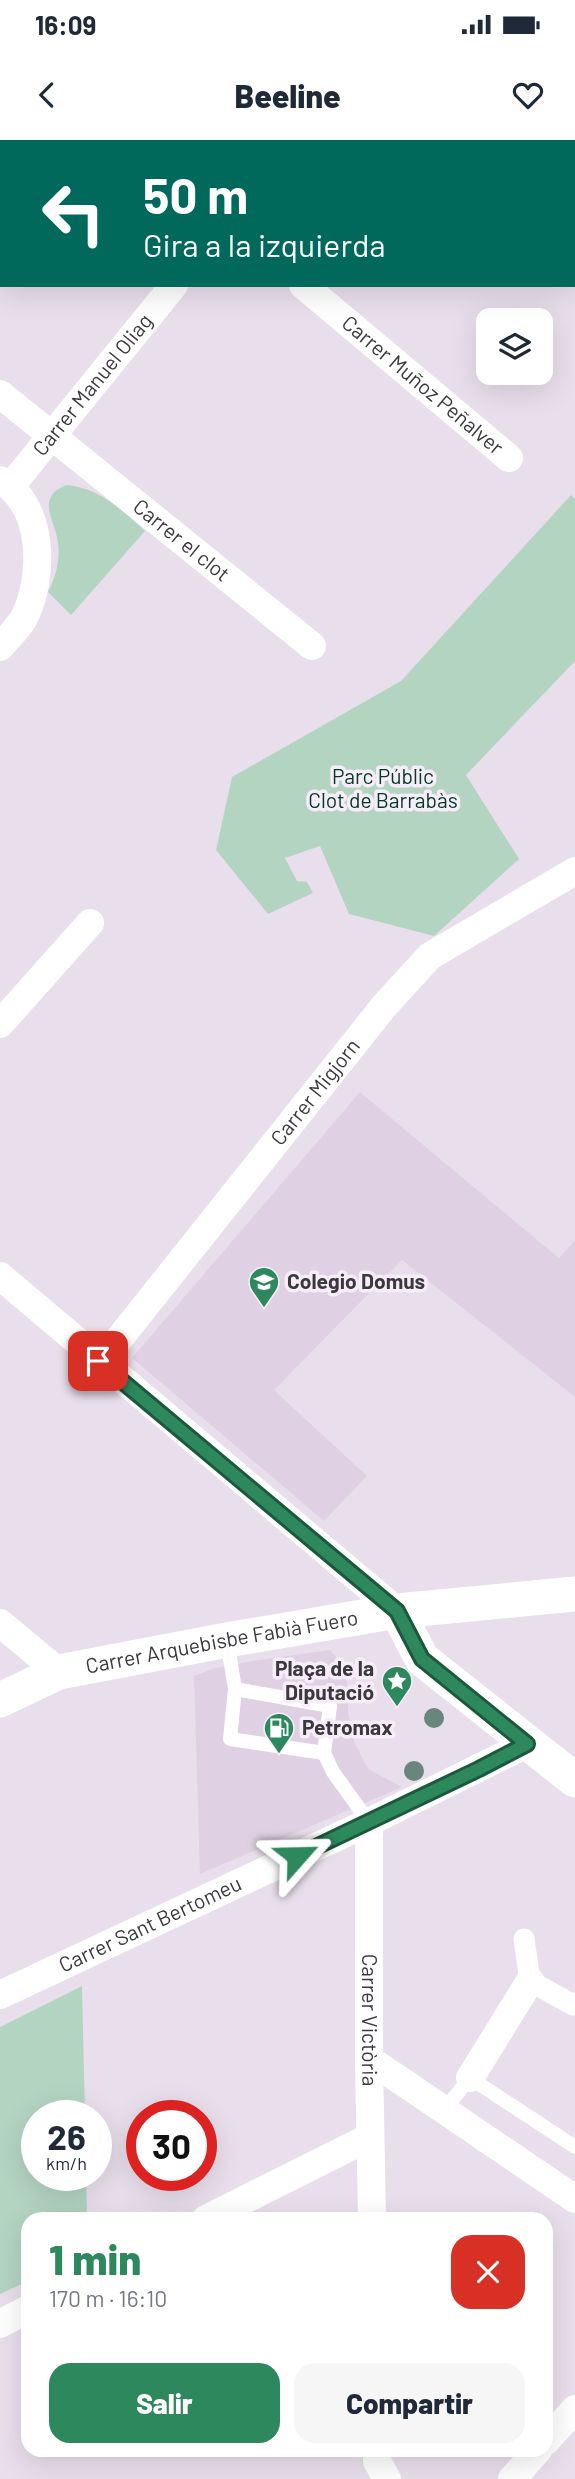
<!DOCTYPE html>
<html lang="es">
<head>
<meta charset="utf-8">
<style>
	body { margin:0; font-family:Barlow,sans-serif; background:#f6f6f7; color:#1f2937; height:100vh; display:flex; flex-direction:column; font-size:26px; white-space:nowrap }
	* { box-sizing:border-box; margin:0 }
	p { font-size:23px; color:#747a83 }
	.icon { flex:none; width:38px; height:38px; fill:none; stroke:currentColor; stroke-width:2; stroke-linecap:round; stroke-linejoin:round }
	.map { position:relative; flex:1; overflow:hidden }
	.sheet { position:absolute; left:21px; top:2072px; width:532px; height:245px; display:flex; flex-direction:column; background:#fff; border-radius:21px; box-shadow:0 7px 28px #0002 }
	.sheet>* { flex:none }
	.hud { position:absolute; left:0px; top:0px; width:576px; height:147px; box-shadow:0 7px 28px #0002; background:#00695c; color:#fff; overflow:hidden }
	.tools { position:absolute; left:476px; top:168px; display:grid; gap:14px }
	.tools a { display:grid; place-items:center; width:77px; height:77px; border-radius:14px; background:#fff; box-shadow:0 7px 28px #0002; font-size:35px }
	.speed { position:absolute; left:21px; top:1960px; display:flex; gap:14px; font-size:35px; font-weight:700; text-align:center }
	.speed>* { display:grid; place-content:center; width:91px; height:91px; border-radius:50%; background:#fff; box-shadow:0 7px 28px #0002; line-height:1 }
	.speed small { font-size:18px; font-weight:400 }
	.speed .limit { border:10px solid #d22; background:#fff; color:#111 }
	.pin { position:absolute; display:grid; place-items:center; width:60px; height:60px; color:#fff; margin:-30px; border-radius:14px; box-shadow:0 4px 10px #0006 }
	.me { position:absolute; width:77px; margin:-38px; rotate:65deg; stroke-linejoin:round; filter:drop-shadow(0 0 5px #0008) }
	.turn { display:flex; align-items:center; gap:24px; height:147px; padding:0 28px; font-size:32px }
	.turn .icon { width:91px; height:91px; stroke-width:2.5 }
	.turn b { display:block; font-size:49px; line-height:60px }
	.round { display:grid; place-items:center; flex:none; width:74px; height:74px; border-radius:21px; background:#f6f6f7 }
	.summary { display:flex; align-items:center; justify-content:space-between; height:119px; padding:0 28px }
	h1 { font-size:42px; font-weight:800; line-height:52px; color:#2d885e }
	.button { display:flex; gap:14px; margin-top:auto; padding:14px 28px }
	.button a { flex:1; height:80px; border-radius:21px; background:#2d885e; color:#fff; font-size:28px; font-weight:800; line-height:80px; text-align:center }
	.button a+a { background:#f6f6f7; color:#1f2937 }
	.status { display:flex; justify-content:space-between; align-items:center; height:49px; padding:0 35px; background:#fff; direction:ltr }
	.status svg { height:19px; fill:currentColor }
	header { display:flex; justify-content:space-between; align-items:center; height:91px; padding:0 28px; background:#fff; font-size:32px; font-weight:800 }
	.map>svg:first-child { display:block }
	.built { fill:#dfd1e3 }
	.green { fill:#b4d4c2 }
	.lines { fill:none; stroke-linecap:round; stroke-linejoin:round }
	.service { stroke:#fff; stroke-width:14 }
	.pedestrian { stroke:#fff; stroke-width:21 }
	.minor { stroke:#fff; stroke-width:28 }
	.tertiary { stroke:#fff; stroke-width:35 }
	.tree { fill:#6a857e }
	.route-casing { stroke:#1d583d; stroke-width:18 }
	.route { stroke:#2d885e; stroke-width:12 }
	.labels { text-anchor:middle; stroke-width:7; stroke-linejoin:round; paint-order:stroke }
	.street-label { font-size:21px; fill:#3c393e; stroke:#f6edf9 }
	.park-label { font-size:21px; fill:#023b24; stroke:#f6edf9 }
	.poi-label { font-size:21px; font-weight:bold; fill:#3c393e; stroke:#f6edf9; text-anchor:start }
</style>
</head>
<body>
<div class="status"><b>16:09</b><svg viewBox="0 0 49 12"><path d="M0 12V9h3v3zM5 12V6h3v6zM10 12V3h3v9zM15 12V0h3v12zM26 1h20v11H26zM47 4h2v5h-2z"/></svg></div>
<header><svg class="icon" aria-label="back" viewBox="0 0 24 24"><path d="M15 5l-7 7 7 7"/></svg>Beeline<svg class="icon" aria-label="heart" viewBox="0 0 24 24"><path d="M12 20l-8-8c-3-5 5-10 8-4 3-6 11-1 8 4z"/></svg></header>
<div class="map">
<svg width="575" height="2339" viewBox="0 0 575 2339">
	<rect width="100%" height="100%" fill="#e9dfec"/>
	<path class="built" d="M360 952 559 1118 575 1100V1257L402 1120 274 1250 367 1336 324 1381 132 1218Z
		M330 1510 341 1523 347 1542 348 1571 354 1601 368 1629 402 1647 200 1734 194 1536 215 1528 252 1521Z"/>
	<path class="green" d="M66 345C100 348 121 369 145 391L71 475 48 452C56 437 60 420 58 403 55 379 35 358 66 345Z
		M571 355 575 359V521L466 635 519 719 434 796 349 774 320 706 285 718 297 741 307 742 313 753 268 774 216 710 232 637 401 541Z
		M82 1846 85 1976H37V2035H86L87 2079H28V2141L0 2154V1887Z"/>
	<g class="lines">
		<path class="service" d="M227 1500 235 1549 230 1599 324 1613 333 1632 369 1682
			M235 1549 330 1566 324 1613
			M444 1970 470 1938 575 2007"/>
		<path class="pedestrian" d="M524 1799 530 1841 573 1865 575 1863"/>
		<g class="minor">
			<path d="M130 0 132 2"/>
			<path d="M291 2 293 0"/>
			<path id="s1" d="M303 145 509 318"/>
			<path id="s2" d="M0 254 312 506"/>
			<path d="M0 340C44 365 45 436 24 478 18 488 8 498 0 507"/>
			<path id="s3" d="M11 346 174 145"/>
			<path d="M0 884 90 783"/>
			<path d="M0 1136 397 1471"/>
			<path id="s4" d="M98 1221 115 1204 385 865 430 816 575 731"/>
			<path d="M0 1483 59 1532"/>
			<path id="s5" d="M369 1682V1919L372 2079"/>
			<path id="s6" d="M0 1855 369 1682 527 1604"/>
			<path d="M369 1919 575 2059"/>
			<path d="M470 1938 530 1841"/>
			<path d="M206 2079 370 1997"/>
			<path d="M0 2184 28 2169"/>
			<path d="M546 2301 575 2269"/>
			<path d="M377 2310V2321L387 2339"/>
			<path d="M512 2339 538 2310"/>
		</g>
		<g class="tertiary">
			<path d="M397 1471 422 1519 575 1640"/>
			<path id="s7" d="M0 1560 59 1532 227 1500 397 1471 575 1454"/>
		</g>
	</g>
	<g class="tree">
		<circle cx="434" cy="1578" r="10"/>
		<circle cx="414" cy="1631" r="10"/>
	</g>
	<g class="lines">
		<g class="route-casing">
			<path id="route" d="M98 1221 397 1471 422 1519 527 1604 479 1629 297 1716"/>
		</g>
		<use href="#route" class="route"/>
	</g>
	<defs>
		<g id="school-pin" transform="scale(1.575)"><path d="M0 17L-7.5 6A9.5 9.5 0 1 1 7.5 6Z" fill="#2d885e" stroke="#f6edf9"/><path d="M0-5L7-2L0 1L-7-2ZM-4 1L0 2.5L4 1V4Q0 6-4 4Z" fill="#fff"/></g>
		<g id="sight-pin" transform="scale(1.575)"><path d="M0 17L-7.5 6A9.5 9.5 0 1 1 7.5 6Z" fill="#2d885e" stroke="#f6edf9"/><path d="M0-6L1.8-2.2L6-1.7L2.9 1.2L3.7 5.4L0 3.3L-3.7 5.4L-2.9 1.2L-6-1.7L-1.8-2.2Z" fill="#fff"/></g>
		<g id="fuel-pin" transform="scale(1.575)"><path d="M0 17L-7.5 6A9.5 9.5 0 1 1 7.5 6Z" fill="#2d885e" stroke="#f6edf9"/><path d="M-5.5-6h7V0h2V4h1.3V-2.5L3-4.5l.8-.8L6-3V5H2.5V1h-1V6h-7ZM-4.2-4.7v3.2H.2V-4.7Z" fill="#fff"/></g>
	</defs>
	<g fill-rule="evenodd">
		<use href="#school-pin" x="264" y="1142"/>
		<use href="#sight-pin" x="397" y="1541"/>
		<use href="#fuel-pin" x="279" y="1588"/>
	</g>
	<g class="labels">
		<g class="street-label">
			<text dy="7" stroke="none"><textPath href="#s3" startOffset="130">Carrer Manuel Oliag</textPath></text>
			<text dy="7" stroke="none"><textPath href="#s1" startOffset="156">Carrer Muñoz Peñalver</textPath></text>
			<text dy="7" stroke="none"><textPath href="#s2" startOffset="233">Carrer el clot</textPath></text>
			<text dy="7" stroke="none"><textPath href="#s4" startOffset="346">Carrer Migjorn</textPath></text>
			<text dy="7" stroke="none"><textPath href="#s7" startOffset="231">Carrer Arquebisbe Fabià Fuero</textPath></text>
			<text dy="7" stroke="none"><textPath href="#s6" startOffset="166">Carrer Sant Bertomeu</textPath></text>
			<text dy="7" stroke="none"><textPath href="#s5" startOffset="198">Carrer Victòria</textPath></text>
		</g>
		<g class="park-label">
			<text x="383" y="644">Parc Públic<tspan x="383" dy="24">Clot de Barrabàs</tspan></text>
		</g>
		<g class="poi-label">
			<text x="287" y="1149">Colegio Domus</text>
			<text x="374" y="1536" text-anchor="end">Plaça de la<tspan x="374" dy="24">Diputació</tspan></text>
			<text x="302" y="1595">Petromax</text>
		</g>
	</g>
</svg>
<div class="tools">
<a><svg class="icon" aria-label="layers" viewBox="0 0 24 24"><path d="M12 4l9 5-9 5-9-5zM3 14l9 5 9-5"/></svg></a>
</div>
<div class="speed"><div>26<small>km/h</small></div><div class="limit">30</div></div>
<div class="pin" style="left:98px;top:1221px;background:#d93025"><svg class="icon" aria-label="arrive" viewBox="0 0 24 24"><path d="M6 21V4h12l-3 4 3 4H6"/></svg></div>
<svg class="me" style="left:297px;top:1716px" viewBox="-20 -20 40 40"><path d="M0-17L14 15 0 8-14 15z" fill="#2d885e" stroke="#fff" stroke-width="4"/></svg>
<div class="hud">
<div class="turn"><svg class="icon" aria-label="left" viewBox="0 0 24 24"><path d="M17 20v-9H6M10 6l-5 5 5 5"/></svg><div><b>50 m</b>Gira a la izquierda</div></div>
</div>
<section class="sheet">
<div class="summary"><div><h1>1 min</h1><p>170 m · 16:10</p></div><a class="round" style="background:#d93025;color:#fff"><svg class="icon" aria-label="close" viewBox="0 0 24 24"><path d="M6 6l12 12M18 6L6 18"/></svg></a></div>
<div class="button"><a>Salir</a><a>Compartir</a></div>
</section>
</div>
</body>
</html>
